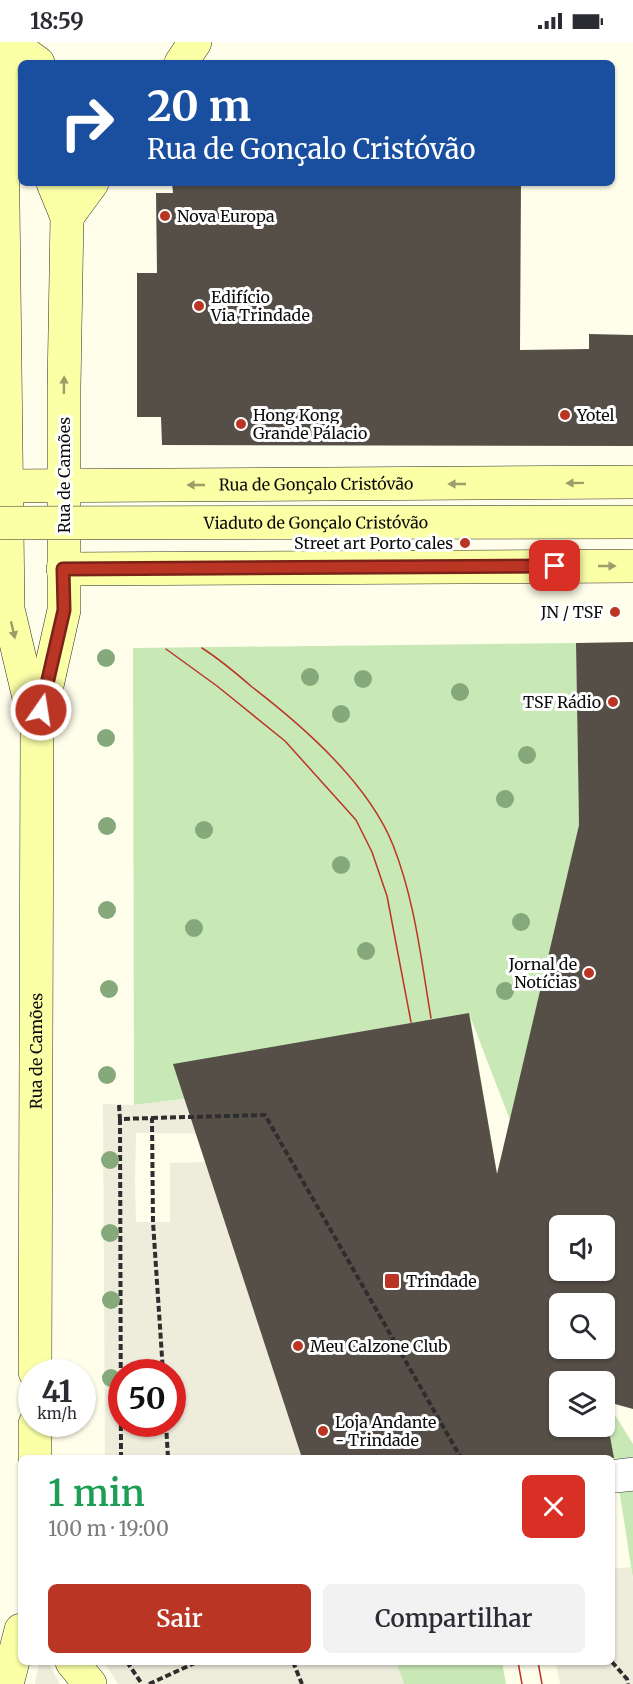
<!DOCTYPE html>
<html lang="pt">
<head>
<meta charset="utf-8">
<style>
	body { margin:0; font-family:Merriweather,serif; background:#f2f2f3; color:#2b2b33; height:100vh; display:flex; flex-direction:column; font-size:22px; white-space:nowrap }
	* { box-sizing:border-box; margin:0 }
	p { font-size:20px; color:#7c7c81 }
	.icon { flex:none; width:33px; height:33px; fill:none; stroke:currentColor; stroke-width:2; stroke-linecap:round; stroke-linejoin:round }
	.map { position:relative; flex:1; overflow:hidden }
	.sheet { position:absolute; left:18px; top:1413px; width:597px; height:210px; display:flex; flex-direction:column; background:#fff; border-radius:9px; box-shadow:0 2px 4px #0004 }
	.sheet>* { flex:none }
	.banner { position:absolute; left:18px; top:18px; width:597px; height:126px; border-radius:9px; box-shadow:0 2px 4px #0004; background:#1a4fa0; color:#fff; overflow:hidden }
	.controls { position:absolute; left:549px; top:1173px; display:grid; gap:12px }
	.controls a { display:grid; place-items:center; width:66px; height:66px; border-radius:9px; background:#fff; box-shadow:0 2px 4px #0004; font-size:30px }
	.speed { position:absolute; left:18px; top:1317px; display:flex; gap:12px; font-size:30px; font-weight:700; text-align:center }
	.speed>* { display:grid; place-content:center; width:78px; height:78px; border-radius:50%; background:#fff; box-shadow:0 2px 4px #0004; line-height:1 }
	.speed small { font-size:15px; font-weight:400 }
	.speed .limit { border:9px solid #d22; background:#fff; color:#111 }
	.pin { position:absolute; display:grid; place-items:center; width:51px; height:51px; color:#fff; margin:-26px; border-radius:12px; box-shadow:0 3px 9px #0006 }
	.me { position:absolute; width:66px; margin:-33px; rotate:13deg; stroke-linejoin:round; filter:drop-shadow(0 0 4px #0008) }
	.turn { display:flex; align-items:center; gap:21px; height:126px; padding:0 30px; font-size:27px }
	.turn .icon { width:78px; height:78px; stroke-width:2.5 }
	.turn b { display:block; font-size:42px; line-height:51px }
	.round { display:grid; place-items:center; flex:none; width:63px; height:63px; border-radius:9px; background:#f2f2f3 }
	.headline { display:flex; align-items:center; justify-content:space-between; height:102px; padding:0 30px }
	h1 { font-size:36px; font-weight:600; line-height:45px; color:#1e9e55 }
	.action { display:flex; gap:12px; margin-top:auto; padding:12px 30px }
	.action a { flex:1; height:69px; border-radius:9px; background:#bb3525; color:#fff; font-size:24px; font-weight:600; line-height:69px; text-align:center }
	.action a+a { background:#f2f2f3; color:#2b2b33 }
	.status { display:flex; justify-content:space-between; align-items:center; height:42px; padding:0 30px; background:#fff; direction:ltr }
	.status svg { height:16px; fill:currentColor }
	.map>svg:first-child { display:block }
	.green { fill:#c8e8b6; fill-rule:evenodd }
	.plaza { fill:#eeecdb; fill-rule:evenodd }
	.building { fill:#554f48; fill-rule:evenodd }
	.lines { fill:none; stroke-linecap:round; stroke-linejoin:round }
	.street-casing { stroke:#3f3f3f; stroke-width:34 }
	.secondary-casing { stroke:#2e2e2e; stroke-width:34 }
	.path { stroke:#2e2e2e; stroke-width:4; stroke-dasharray:6 3; stroke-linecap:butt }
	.street { stroke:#fff; stroke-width:33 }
	.secondary { stroke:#fbffa6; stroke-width:33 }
	.tram { stroke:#bb3525; stroke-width:1.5 }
	.secondary-bridge-casing { stroke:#2e2e2e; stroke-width:34; stroke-linecap:butt }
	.secondary-bridge { stroke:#fbffa6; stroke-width:33 }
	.tree { fill:#85a97a }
	.oneway { fill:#9b9e68 }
	.route-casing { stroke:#7a2218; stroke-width:15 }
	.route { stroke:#bb3525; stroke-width:10 }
	.poi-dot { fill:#bb3525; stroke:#fff; stroke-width:2 }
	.labels { text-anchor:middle; stroke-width:6; stroke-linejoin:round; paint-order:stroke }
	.poi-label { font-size:16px; fill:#0c0c0c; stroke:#fff; text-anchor:start }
	.street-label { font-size:16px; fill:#0c0c0c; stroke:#fff }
</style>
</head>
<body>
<div class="status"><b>18:59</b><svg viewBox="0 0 49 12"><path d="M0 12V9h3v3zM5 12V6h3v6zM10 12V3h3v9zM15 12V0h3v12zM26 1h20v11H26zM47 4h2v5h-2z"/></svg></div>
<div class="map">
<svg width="633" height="1642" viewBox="0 0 633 1642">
	<rect width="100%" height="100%" fill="#fffeeb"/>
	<path class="green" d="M576 601 579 783 510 1078 560 1262V1384H604L605 1347 612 1368 633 1402V1537L616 1427 612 1428V1416H477L295 1055 184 1057 134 1063 133 606ZM470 974 510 1078 498 1131H497Z
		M396 1620H502L506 1642H404Z"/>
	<path class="plaza" d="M295 1055 230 1092 136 1091 135 1140 136 1180H170V1121L205 1120 302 1416H105L103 1062 134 1063 184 1057ZM122 1330H172V1382H122Z
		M631 1525 633 1538V1642H560L556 1620H612V1527Z
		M39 1620H48L60 1642H35Z
		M104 1620H396L404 1642H118Z"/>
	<path class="building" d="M172 141H521L520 308 589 307V292L633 293V404L162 403 161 375H137V231H157L156 151H173Z
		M633 600V1367L604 1359V1340H560V1384H604V1362L614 1416H302L173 1022 469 971 497 1132 579 783 576 601ZM560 1184H604V1228H560ZM560 1262H604V1306H560Z"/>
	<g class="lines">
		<g class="street-casing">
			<path id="street" d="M617 1434 633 1432"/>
		</g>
		<g class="secondary-casing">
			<g id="secondary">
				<path d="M1 0 8 567 35 681"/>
				<path d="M9 0 38 21"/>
				<path d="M181 21 195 0"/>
				<path d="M67 175 92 141"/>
				<path id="s1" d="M0 444 633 440"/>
				<path d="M63 527 633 524"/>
				<path id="s2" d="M35 1330 37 688 64 568V345L67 175 53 141"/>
				<path d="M35 1416V1382"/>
				<path d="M72 1620 90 1642"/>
				<path d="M7 1642 21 1588"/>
			</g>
		</g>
		<path class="path" d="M119 1063 120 1077 152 1076 153 1180 163 1330
			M152 1076 265 1073 461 1416
			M120 1077 121 1416
			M166 1382 168 1416
			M127 1620 142 1642
			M293 1620 302 1642
			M612 1620 627 1637 628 1642
			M149 1642 197 1620"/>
		<use href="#street" class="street"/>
		<use href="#secondary" class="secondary"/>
		<path class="tram" d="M202 606C219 617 236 631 252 645 304 685 368 741 393 803 415 859 421 917 431 976
			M166 607 217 644 285 699 356 778 372 810 387 854 411 980
			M518 1620 522 1642
			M538 1620 542 1642"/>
		<g class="secondary-bridge-casing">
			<g id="secondary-bridge">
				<path id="s3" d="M0 481 633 480"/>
			</g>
		</g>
		<use href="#secondary-bridge" class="secondary-bridge"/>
	</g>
	<g class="tree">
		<circle cx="106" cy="616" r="9"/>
		<circle cx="310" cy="635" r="9"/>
		<circle cx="363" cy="637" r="9"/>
		<circle cx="460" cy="650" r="9"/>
		<circle cx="341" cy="672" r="9"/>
		<circle cx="106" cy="696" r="9"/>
		<circle cx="527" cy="713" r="9"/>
		<circle cx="505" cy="757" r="9"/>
		<circle cx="107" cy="784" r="9"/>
		<circle cx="204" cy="788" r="9"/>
		<circle cx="341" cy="823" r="9"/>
		<circle cx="107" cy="868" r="9"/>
		<circle cx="521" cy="880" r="9"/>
		<circle cx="194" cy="886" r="9"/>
		<circle cx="366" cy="909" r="9"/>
		<circle cx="109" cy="947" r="9"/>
		<circle cx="505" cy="949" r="9"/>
		<circle cx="107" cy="1033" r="9"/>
		<circle cx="110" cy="1118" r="9"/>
		<circle cx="110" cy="1191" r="9"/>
		<circle cx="111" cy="1258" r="9"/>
		<circle cx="111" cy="1336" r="9"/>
	</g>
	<defs><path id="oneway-solid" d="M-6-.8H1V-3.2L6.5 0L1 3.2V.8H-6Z" transform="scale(1.5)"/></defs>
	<g class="oneway">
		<use href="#oneway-solid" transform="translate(64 343) rotate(-89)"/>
		<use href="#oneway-solid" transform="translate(575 441) rotate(179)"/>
		<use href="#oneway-solid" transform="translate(457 442) rotate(180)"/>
		<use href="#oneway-solid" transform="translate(196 443) rotate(180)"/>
		<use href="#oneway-solid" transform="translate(607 524)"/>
		<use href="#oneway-solid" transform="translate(13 588) rotate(77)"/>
	</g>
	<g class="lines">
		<g class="route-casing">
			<path id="route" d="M41 668 64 568 63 527 555 524"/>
		</g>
		<use href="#route" class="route"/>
	</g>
	<g class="poi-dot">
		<circle cx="165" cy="174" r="6"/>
		<circle cx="199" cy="264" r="6"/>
		<circle cx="565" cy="373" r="6"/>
		<circle cx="241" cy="382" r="6"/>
		<circle cx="465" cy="501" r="6"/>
		<circle cx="615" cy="570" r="6"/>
		<circle cx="613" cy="660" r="6"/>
		<circle cx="589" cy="931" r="6"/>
		<rect x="384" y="1231" width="16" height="16" rx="3"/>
		<circle cx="298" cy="1304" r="6"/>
		<circle cx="323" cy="1389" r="6"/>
	</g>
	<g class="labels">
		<g class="poi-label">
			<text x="177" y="180">Nova Europa</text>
			<text x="211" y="261">Edifício<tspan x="211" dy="18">Via Trindade</tspan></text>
			<text x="253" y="379">Hong Kong<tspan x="253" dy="18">Grande Pálacio</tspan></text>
			<text x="577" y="379">Yotel</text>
			<text x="453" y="507" text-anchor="end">Street art Porto cales</text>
			<text x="603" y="576" text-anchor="end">JN / TSF</text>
			<text x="601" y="666" text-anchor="end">TSF Rádio</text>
			<text x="577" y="928" text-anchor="end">Jornal de<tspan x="577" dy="18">Notícias</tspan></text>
			<text x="406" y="1245">Trindade</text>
			<text x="310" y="1310">Meu Calzone Club</text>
			<text x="335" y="1386">Loja Andante<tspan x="335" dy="18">- Trindade</tspan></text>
		</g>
		<g class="street-label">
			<text transform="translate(64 433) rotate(-90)" y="6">Rua de Camões</text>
			<text dy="6" stroke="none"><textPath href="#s1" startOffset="316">Rua de Gonçalo Cristóvão</textPath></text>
			<text dy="6" stroke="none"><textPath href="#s3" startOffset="316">Viaduto de Gonçalo Cristóvão</textPath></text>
			<text dy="6" stroke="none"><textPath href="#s2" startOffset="321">Rua de Camões</textPath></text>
		</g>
	</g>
</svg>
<div class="controls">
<a><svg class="icon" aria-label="sound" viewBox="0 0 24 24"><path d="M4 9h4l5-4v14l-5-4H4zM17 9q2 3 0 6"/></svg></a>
<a><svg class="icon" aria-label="search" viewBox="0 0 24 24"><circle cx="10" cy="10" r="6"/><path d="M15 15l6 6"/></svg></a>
<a><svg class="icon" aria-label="layers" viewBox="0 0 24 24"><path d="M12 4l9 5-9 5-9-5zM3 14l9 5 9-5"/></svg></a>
</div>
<div class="speed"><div>41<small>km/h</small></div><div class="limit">50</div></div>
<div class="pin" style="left:555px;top:524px;background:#d93025"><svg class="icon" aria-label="arrive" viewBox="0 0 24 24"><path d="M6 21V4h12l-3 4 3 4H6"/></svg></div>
<svg class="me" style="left:41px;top:668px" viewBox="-20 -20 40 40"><circle r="17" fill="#bb3525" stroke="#fff" stroke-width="3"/><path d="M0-11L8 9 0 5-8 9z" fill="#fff"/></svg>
<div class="banner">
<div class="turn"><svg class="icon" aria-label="right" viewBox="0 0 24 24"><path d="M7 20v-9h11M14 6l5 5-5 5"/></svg><div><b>20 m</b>Rua de Gonçalo Cristóvão</div></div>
</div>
<section class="sheet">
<div class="headline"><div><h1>1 min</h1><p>100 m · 19:00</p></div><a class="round" style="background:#d93025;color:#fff"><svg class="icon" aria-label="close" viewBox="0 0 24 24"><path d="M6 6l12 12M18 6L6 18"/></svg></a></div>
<div class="action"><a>Sair</a><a>Compartilhar</a></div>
</section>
</div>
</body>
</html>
